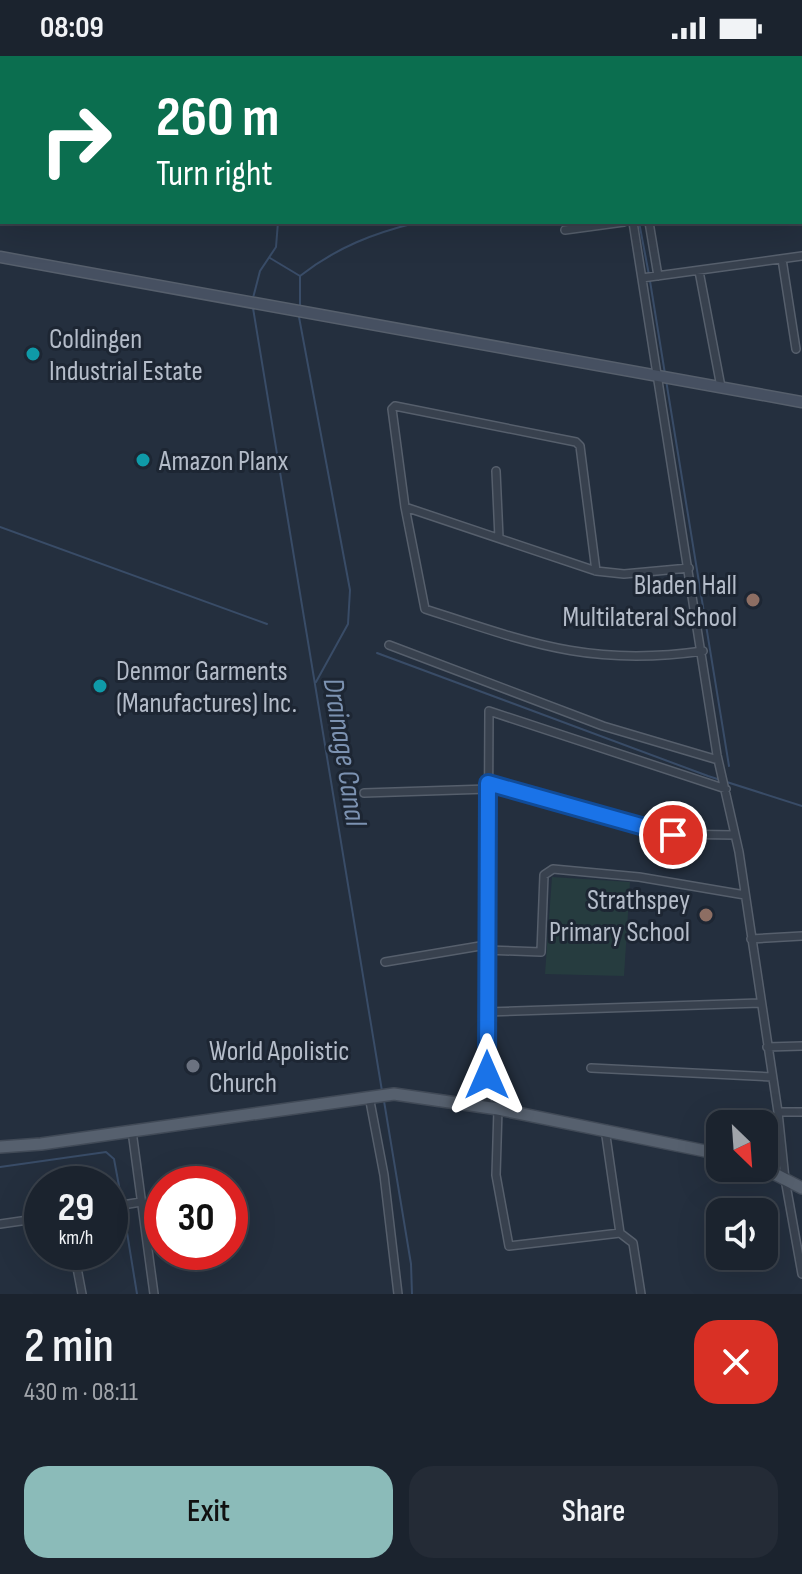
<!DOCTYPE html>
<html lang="en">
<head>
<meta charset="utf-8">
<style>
	body { margin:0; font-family:"Sofia Sans Condensed",sans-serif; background:#242b36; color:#f1f3f6; height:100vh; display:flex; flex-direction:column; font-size:30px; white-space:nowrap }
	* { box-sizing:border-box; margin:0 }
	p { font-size:26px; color:#a0a4aa }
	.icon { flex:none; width:44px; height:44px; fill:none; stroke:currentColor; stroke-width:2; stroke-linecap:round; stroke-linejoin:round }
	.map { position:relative; height:1238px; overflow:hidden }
	.drawer { display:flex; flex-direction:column; background:#1b232e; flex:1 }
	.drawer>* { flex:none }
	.banner { position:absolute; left:0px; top:0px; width:802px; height:168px; box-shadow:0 8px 32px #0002,0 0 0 2px #39404a; background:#0b6e4f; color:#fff; overflow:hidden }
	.needle { width:52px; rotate:155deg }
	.fabs { position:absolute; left:706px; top:1054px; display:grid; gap:16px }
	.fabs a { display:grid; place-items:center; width:72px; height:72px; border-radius:16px; background:#1b232e; box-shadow:0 8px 32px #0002,0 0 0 2px #39404a; font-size:40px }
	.speed { position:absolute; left:24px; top:1110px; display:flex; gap:16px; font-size:40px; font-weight:700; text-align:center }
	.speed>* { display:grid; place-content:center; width:104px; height:104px; border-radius:50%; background:#1b232e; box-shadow:0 8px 32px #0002,0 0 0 2px #39404a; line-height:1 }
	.speed small { font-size:20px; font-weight:400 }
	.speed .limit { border:12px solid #d22; background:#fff; color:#111 }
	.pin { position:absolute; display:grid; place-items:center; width:68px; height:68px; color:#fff; margin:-34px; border:4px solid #fff; border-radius:50%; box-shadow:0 2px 8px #0007 }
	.me { position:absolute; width:88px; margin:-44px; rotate:0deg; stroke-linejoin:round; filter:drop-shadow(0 0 6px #0008) }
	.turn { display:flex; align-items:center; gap:28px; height:168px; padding:0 24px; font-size:36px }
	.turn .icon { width:104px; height:104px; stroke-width:2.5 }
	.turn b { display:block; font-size:56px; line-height:68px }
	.round { display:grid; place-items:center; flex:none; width:84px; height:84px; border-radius:24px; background:#242b36 }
	.overview { display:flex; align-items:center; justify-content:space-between; height:136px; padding:0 24px }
	h1 { font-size:48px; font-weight:600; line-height:60px }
	.action { display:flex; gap:16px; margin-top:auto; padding:16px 24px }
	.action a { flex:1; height:92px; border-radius:24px; background:#8bbbb9; color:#111; font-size:32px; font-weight:600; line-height:92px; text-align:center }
	.action a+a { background:#242b36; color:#f1f3f6 }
	.status { display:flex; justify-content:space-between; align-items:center; height:56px; padding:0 40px; background:#1b232e; direction:ltr }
	.status svg { height:22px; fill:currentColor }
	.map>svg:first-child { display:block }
	.green { fill:#263c3f }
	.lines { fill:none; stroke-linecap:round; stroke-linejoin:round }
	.stream { stroke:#394c67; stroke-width:2 }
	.street-casing { stroke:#565f6c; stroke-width:10 }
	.secondary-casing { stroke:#565f6c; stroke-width:13 }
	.primary-casing { stroke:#414a57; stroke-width:14 }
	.street { stroke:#38414e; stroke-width:7 }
	.secondary { stroke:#465061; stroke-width:10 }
	.primary { stroke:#56606e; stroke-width:11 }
	.route-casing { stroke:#114b97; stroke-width:20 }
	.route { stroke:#1a73e8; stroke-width:14 }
	.culture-dot { fill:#0f9aa8; stroke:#1d2633; stroke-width:3 }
	.education-dot { fill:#8d6e63; stroke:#1d2633; stroke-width:3 }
	.worship-dot { fill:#6b7280; stroke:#1d2633; stroke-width:3 }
	.labels { text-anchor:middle; stroke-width:6; stroke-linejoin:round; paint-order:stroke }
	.poi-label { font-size:28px; fill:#b4bcc9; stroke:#1d2633; text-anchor:start }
	.water-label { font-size:30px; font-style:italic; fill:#7c92b1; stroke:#1d2633 }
</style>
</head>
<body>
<div class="status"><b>08:09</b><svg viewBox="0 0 49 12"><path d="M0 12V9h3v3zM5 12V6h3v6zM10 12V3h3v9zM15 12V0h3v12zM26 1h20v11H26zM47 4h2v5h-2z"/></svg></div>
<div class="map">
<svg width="802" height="1238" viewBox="0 0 802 1238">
	<rect width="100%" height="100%" fill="#242f3e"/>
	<path class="green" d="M552 821 630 826 624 920 545 918Z"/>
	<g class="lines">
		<path class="stream" d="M255 0 256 2
			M351 0 355 2
			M800 29H802
			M639 166 649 219
			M270 202 300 220C337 191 374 177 419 166
			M650 225 665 318
			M253 242 260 215 276 191 278 166
			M300 251V220
			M253 252 382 1035
			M299 261 350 534 348 568 316 626
			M666 324 729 710
			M0 471 267 568
			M377 597 708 720 802 750
			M384 1045 411 1208 412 1238
			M0 1111 106 1096 114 1103 122 1146
			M123 1152 137 1238"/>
		<g class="street-casing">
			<path id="street" d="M86 0V2
				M158 0V2
				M487 0 490 2
				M695 0V2
				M773 0V2
				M567 2 579 0
				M800 9 802 8
				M800 73H802
				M633 166 717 699 739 796 778 1056 785 1123 802 1218
				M649 166 658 220
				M565 174 624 166
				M782 203 796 293
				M699 215 721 331
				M642 222 802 200
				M496 415 499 482
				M405 451 596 515 624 518 689 512
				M596 515 580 390 576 386 395 350 392 353 405 451 425 553C530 587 590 611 703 595
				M389 589 603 670 718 704
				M488 727 663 778 735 779
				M364 737 488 733
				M751 883 802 880
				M486 894 541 896 544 819 553 813 639 821 745 839
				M385 906 486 889
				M487 956 760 947
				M767 991 802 990
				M591 1012 772 1021
				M369 1040 384 1119 398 1238
				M487 1051 489 655 726 733
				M498 1053 496 1119 509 1190 620 1177
				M778 1056H802
				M605 1073 620 1177 633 1187 641 1238
				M132 1075 154 1238
				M110 1151 141 1146
				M0 1168 42 1162
				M74 1196 82 1238"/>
		</g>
		<g class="secondary-casing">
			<path id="secondary" d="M0 201 802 346"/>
		</g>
		<g class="primary-casing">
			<path id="primary" d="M0 1091 41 1088 394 1038 498 1053 720 1098
				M763 1112 802 1132"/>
		</g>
		<use href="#street" class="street"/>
		<use href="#secondary" class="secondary"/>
		<use href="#primary" class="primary"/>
	</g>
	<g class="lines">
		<g class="route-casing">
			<path id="route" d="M487 1019 488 727 673 779"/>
		</g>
		<use href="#route" class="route"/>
	</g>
	<g class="culture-dot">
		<circle cx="33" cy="298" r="8"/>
		<circle cx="143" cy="404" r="8"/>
		<circle cx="100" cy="630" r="8"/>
	</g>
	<g class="education-dot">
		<circle cx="753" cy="544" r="8"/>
		<circle cx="706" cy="859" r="8"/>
	</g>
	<circle class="worship-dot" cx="193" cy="1010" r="8"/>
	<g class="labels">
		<g class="poi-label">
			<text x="49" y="292">Coldingen<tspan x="49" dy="32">Industrial Estate</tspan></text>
			<text x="159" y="414">Amazon Planx</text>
			<text x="737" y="538" text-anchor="end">Bladen Hall<tspan x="737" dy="32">Multilateral School</tspan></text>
			<text x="116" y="624">Denmor Garments<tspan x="116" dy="32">(Manufactures) Inc.</tspan></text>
			<text x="690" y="853" text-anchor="end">Strathspey<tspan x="690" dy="32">Primary School</tspan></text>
			<text x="209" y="1004">World Apolistic<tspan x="209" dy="32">Church</tspan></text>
		</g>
		<g class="water-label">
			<text transform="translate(345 696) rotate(81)" y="10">Drainage Canal</text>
		</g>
	</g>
</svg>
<div class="fabs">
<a><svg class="needle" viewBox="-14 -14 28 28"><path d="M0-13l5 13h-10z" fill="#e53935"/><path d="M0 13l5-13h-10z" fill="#a0a4aa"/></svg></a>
<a><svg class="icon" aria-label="sound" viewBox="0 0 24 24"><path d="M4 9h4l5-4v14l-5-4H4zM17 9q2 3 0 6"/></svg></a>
</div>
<div class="speed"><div>29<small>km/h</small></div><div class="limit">30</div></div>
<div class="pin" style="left:673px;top:779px;background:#d93025"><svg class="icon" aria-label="arrive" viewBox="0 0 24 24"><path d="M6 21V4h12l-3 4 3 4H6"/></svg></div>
<svg class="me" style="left:487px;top:1019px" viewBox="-20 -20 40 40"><path d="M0-17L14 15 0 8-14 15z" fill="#1a73e8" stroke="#fff" stroke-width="4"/></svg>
<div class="banner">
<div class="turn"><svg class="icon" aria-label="right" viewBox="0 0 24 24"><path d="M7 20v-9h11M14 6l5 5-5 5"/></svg><div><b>260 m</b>Turn right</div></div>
</div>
</div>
<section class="drawer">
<div class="overview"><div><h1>2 min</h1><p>430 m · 08:11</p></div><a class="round" style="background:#d93025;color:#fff"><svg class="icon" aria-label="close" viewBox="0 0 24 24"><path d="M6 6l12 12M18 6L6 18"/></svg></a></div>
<div class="action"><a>Exit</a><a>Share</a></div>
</section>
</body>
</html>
